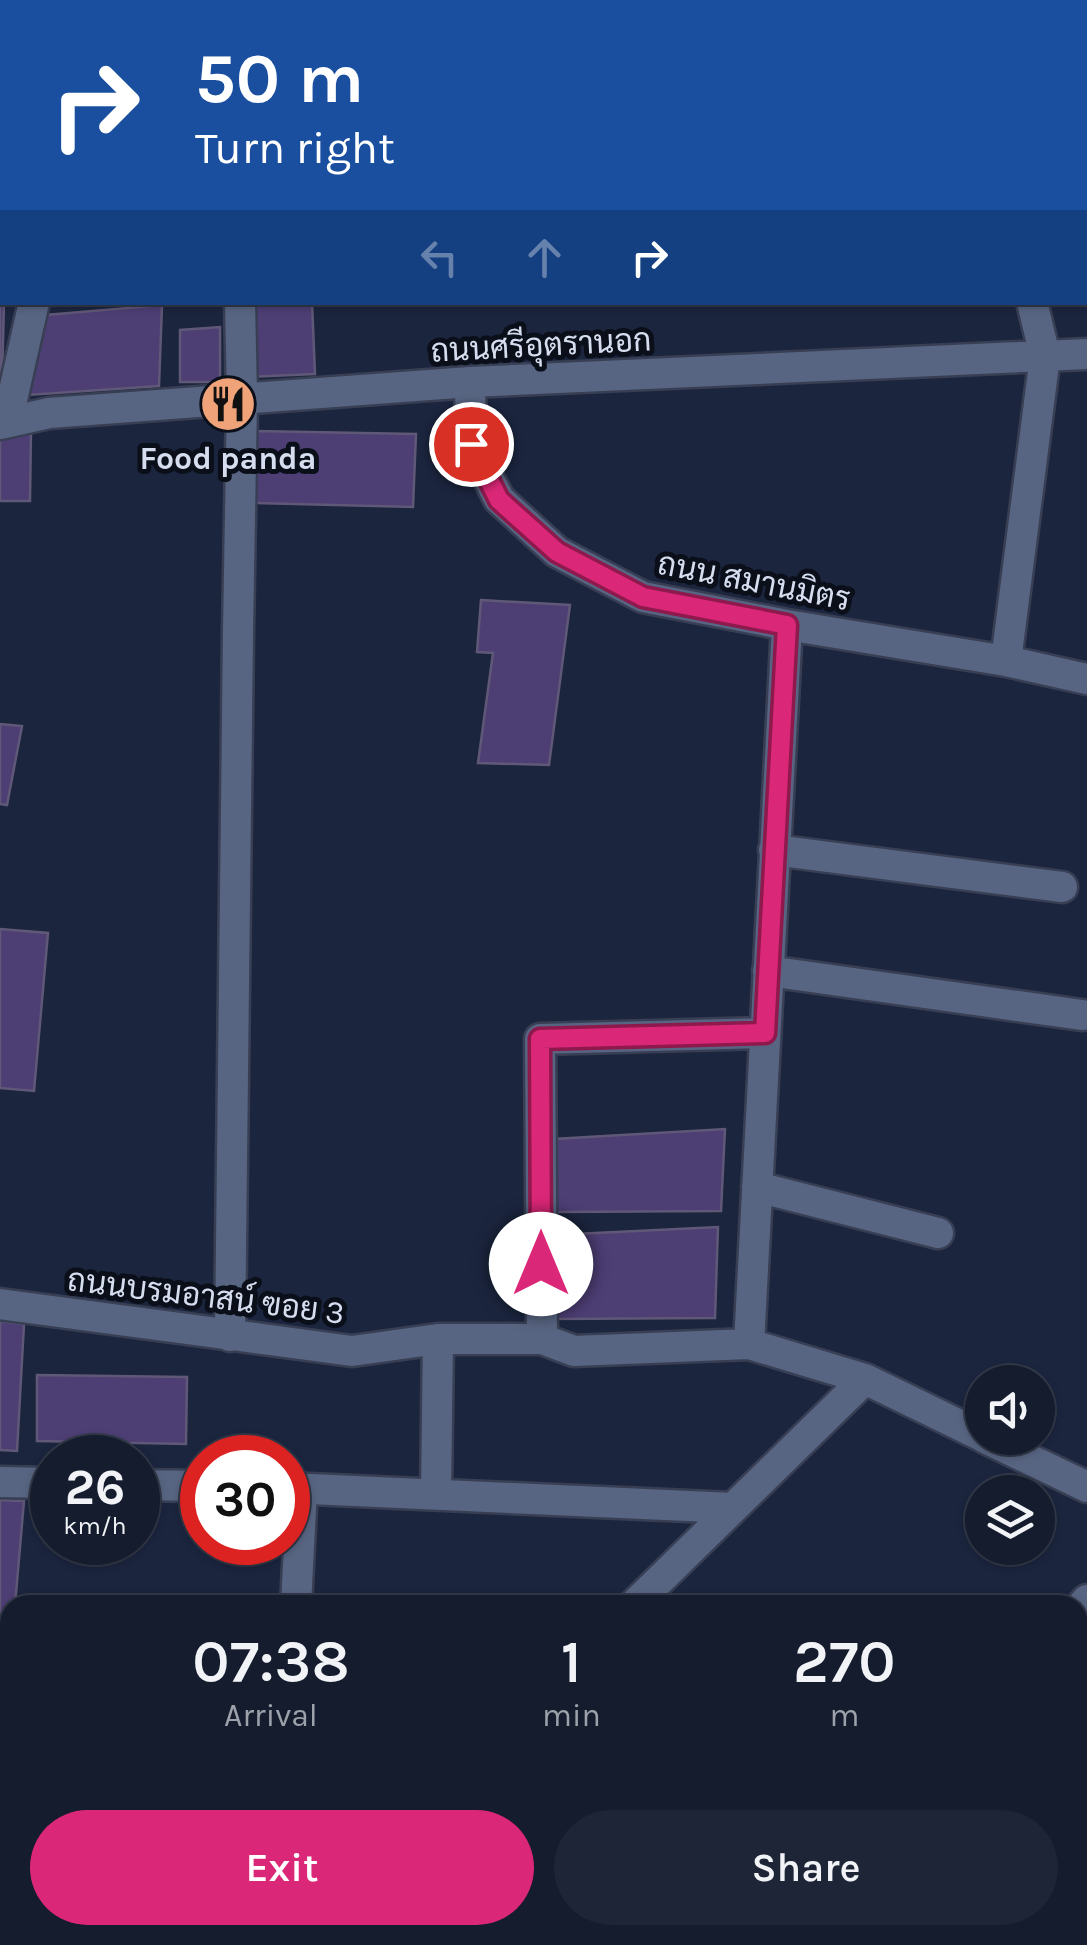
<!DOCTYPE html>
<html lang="en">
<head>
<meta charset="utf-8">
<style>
	body { margin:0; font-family:Karla,Sarabun,sans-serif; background:#1d2536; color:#f1f3f6; height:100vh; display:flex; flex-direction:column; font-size:38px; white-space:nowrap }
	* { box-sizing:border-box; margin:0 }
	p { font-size:32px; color:#9da1aa }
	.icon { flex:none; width:55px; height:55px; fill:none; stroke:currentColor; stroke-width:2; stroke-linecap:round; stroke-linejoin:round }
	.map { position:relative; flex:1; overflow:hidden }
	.details { position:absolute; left:0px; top:1595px; width:1088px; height:350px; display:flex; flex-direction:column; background:#141c2e; border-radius:30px 30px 0 0; box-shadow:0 2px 8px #0004,0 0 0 2px #333a4a }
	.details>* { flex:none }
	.guide { position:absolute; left:0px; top:0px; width:1088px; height:305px; box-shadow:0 2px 8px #0004,0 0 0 2px #333a4a; background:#1a4fa0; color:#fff; overflow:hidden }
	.controls { position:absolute; left:965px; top:1365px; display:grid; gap:20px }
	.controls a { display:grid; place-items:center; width:90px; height:90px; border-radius:50%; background:#141c2e; box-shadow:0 2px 8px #0004,0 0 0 2px #333a4a; font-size:50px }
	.speed { position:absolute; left:30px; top:1435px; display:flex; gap:20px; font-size:50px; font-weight:700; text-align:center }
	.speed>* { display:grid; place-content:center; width:130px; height:130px; border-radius:50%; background:#141c2e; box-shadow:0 2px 8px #0004,0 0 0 2px #333a4a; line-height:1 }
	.speed small { font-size:25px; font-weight:400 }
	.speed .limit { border:15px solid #d22; background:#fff; color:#111 }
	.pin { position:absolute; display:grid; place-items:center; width:85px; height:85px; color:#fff; margin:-42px; border:5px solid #fff; border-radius:50%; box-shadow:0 2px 10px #0007 }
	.me { position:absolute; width:110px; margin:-55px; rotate:0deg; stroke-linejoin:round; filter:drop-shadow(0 0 8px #0008) }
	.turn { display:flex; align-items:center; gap:35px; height:210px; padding:0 30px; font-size:45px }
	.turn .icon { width:130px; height:130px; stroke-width:2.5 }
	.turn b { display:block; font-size:70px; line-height:85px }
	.lanes { display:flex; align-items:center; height:95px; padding:0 30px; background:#0003; justify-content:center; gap:50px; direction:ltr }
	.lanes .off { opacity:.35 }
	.eta { display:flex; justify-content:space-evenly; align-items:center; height:170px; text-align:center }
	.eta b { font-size:60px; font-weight:600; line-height:70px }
	.cta { display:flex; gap:20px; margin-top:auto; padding:20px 30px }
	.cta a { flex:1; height:115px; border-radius:60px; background:#db2777; color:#fff; font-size:40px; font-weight:600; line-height:115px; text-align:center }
	.cta a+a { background:#1d2536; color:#f1f3f6 }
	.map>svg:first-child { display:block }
	.building { fill:#4d3e74; stroke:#605877; stroke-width:2.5 }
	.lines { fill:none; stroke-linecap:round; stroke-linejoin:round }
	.minor-casing { stroke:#383f54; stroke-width:35 }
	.minor { stroke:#586582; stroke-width:30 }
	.route-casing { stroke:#8e194d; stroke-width:25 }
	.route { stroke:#db2777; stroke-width:18 }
	.labels { text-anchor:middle; stroke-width:10; stroke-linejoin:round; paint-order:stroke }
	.street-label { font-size:32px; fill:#d5ddee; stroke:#0a0f1a }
	.poi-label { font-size:32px; font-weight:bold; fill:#d5ddee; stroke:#0a0f1a }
</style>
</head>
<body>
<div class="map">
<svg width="1087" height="1945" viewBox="0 0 1087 1945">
	<rect width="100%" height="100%" fill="#1b253e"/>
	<path class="building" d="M0 0H111V2H2V166H0Z
		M2 290 4 302 2 382H0V291Z
		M247 302H312L315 374 249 377Z
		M162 305 159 386 28 395 46 315Z
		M220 327V382H180V330Z
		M31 430 30 501H0V434Z
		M255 431 416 434 413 507 249 503Z
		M481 600 570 605 549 765 478 763 493 653 477 652Z
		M0 724 22 726 7 805 0 804Z
		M0 929 48 933 34 1091 0 1088Z
		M725 1129 721 1211 557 1212 554 1139Z
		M718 1227 715 1318 554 1319V1235Z
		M0 1321 24 1324 17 1451 0 1450Z
		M37 1375 187 1377 186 1444 37 1441Z
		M0 1500 24 1501 15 1605H10V1665L5 1725H0Z
		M0 1919 10 1920V1935H42L43 1945H0Z"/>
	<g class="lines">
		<g class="minor-casing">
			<path id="minor" d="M956 0 957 2
				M154 2 156 0
				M470 382 471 444 499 499 557 552 643 597 787 625 1006 661 1087 679
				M7 422 34 302
				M0 424 49 413 470 382 1087 354
				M1006 661 1045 356 1032 302
				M774 850 1062 887
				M768 971 1082 1015
				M757 1187 938 1233
				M0 1304 352 1351 438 1339H542L574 1351 749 1344 865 1379 982 1436
				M230 1336 238 632 242 399 240 302
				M542 1339 540 1039 765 1033
				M749 1344 787 625
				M985 1438 1087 1487
				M0 1482 52 1483
				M138 1485 202 1486
				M288 1488 733 1508
				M436 1494 438 1339
				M296 1605 302 1488
				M634 1605 865 1379
				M1078 1610 1087 1600
				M0 1753H10
				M753 1945 762 1935"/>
		</g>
		<use href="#minor" class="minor"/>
	</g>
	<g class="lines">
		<g class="route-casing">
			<path id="route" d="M471 444 499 500 557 552 643 597 787 625 765 1033 540 1039 541 1264"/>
		</g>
		<use href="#route" class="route"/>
	</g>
	<defs>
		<g id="restaurant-disc" transform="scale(2.875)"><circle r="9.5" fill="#f0a279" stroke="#0a0f1a"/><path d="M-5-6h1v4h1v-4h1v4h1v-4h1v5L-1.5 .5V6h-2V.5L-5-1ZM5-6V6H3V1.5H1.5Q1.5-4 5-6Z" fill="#111"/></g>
	</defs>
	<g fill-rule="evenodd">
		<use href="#restaurant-disc" x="228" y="404"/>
	</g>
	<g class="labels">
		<g class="street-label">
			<text transform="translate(541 345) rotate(-3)" y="11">ถนนศรีอุตรานอก</text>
			<text transform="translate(754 581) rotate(11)" y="11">ถนน สมานมิตร</text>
			<text transform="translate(206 1296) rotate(7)" y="11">ถนนบรมอาสน์ ฃอย 3</text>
		</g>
		<g class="poi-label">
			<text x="228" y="469">Food panda</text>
		</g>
	</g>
</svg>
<div class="controls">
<a><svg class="icon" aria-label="sound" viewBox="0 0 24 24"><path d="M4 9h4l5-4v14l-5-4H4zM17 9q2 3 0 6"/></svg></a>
<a><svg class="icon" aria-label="layers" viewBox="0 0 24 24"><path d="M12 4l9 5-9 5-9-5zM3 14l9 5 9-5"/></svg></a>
</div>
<div class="speed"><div>26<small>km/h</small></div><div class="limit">30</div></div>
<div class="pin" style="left:471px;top:444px;background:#d93025"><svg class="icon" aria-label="arrive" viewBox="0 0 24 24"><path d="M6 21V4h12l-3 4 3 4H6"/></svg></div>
<svg class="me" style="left:541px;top:1264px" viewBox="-20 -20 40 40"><circle r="19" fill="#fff"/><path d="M0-13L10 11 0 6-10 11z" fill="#db2777"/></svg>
<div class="guide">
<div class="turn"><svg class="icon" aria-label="right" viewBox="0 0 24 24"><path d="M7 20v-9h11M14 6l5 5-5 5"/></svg><div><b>50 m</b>Turn right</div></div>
<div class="lanes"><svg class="icon off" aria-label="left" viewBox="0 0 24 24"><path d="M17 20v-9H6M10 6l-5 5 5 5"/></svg><svg class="icon off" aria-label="ahead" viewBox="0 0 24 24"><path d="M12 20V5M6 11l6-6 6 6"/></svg><svg class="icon" aria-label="right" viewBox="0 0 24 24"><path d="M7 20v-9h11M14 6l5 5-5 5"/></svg></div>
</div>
<section class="details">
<div class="eta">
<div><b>07:38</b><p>Arrival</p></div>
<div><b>1</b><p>min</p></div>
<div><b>270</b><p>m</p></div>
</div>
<div class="cta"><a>Exit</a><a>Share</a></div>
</section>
</div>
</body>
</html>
